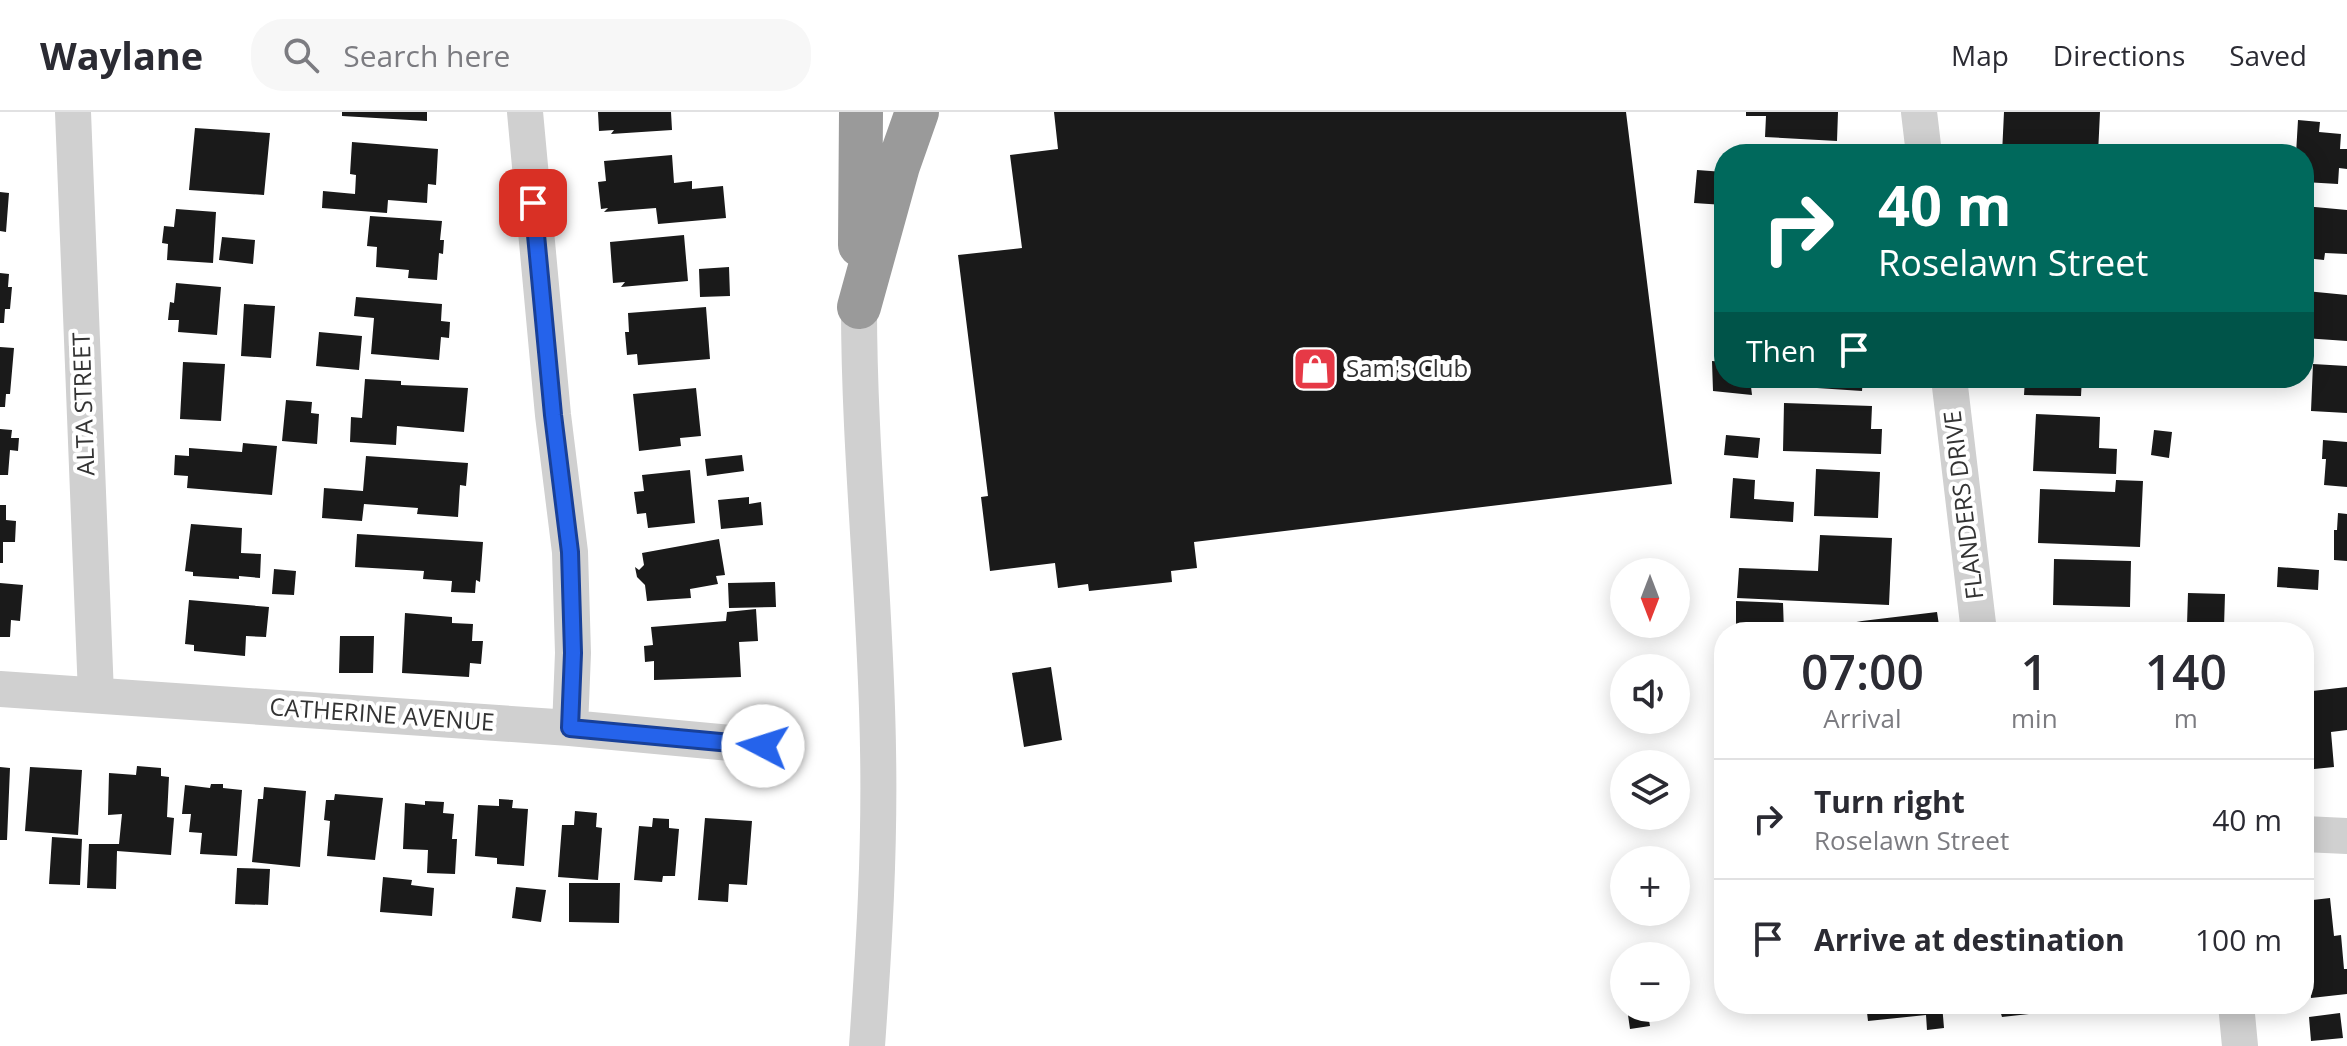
<!DOCTYPE html>
<html lang="en">
<head>
<meta charset="utf-8">
<style>
	body { margin:0; font-family:"Open Sans",sans-serif; background:#f7f7f7; color:#2b2b33; height:100vh; display:flex; flex-direction:column; font-size:30px; white-space:nowrap }
	* { box-sizing:border-box; margin:0 }
	p { font-size:26px; color:#7c7c81 }
	.icon { flex:none; width:44px; height:44px; fill:none; stroke:currentColor; stroke-width:2; stroke-linecap:round; stroke-linejoin:round }
	.map { position:relative; flex:1; overflow:hidden }
	.side { position:absolute; left:1714px; top:510px; width:600px; height:392px; display:flex; flex-direction:column; background:#fff; border-radius:32px; box-shadow:0 4px 20px #0003 }
	.side>* { flex:none }
	.top-card { position:absolute; left:1714px; top:32px; width:600px; height:244px; border-radius:32px; box-shadow:0 4px 20px #0003; background:#00695c; color:#fff; overflow:hidden }
	.needle { width:52px; rotate:180deg }
	.buttons { position:absolute; left:1610px; top:446px; display:grid; gap:16px }
	.buttons a { display:grid; place-items:center; width:80px; height:80px; border-radius:50%; background:#fff; box-shadow:0 4px 20px #0003; font-size:40px }
	.pin { position:absolute; display:grid; place-items:center; width:68px; height:68px; color:#fff; margin:-34px; border-radius:16px; box-shadow:0 4px 12px #0006 }
	.me { position:absolute; width:88px; margin:-44px; rotate:275deg; stroke-linejoin:round; filter:drop-shadow(0 0 6px #0008) }
	.turn { display:flex; align-items:center; gap:28px; height:168px; padding:0 32px; font-size:36px }
	.turn .icon { width:104px; height:104px; stroke-width:2.5 }
	.turn b { display:block; font-size:56px; line-height:68px }
	.then { display:flex; align-items:center; height:76px; padding:0 32px; background:#0003; gap:16px; font-size:30px }
	.eta { display:flex; justify-content:space-evenly; align-items:center; height:136px; text-align:center }
	.eta b { font-size:48px; font-weight:600; line-height:56px }
	ul { padding:0; list-style:none }
	li { display:flex; align-items:center; gap:24px; height:120px; padding:0 32px; border-top:2px solid #e1e1e2 }
	li div { flex:1 }
	li b { display:block; font-size:30px }
	li em { font-style:normal }
	header { display:flex; align-items:center; gap:48px; box-sizing:border-box; height:112px; padding:0 40px; background:#fff; border-bottom:2px solid #e1e1e2 }
	header strong { font-size:38px }
	nav { display:flex; gap:44px; margin-inline-start:auto; font-size:28px }
	.search { width:560px; height:72px; background:#f7f7f7; display:flex; align-items:center; gap:20px; box-sizing:border-box; padding:0 28px; border-radius:32px; color:#7c7c81; font-size:30px }
	.map>svg:first-child { display:block }
	.building { fill:#1a1a1a }
	.lines { fill:none; stroke-linecap:round; stroke-linejoin:round }
	.minor { stroke:#d0d0d0; stroke-width:36 }
	.highway { stroke:#9a9a9a; stroke-width:44 }
	.route-casing { stroke:#184099; stroke-width:20 }
	.route { stroke:#2563eb; stroke-width:14 }
	.labels { text-anchor:middle; stroke-width:8; stroke-linejoin:round; paint-order:stroke }
	.poi-label { font-size:24px; fill:#333; stroke:#fff; text-anchor:start }
	.street-label { font-size:24px; fill:#333; stroke:#fff }
</style>
</head>
<body>
<header>
<strong>Waylane</strong>
<div class="search"><svg class="icon" aria-label="search" viewBox="0 0 24 24"><circle cx="10" cy="10" r="6"/><path d="M15 15l6 6"/></svg>Search here</div>
<nav><a>Map</a><a>Directions</a><a>Saved</a></nav>
</header>
<div class="map">
<svg width="2347" height="934" viewBox="0 0 2347 934">
	<rect width="100%" height="100%" fill="#fff"/>
	<path class="building" d="M342 0H427V9L342 4Z
		M598 0H671L672 18 611 22 614 18 599 19Z
		M1054 0H1626L1672 372 1194 430 1197 456 1171 459 1172 470 1089 479 1088 472 1058 476 1055 451 990 459 981 385 988 384 958 143 1022 136 1010 43 1058 37Z
		M1746 0H1838L1837 29 1765 25 1766 4H1746Z
		M2004 0H2100L2098 42H2002Z
		M2298 8 2320 10 2319 20 2341 22 2340 37H2347V57L2339 56 2338 72 2304 70V42H2296Z
		M195 16 270 21 264 83 189 78Z
		M352 30 438 37 436 73 428 72 427 91 388 88 387 101 322 96 323 79 355 82 356 63 350 62Z
		M672 43 674 71 692 69V77L723 74 726 106 658 112 656 96 604 100 608 96 601 97 598 70 606 69 604 49Z
		M1697 58 1724 60V93L1694 91Z
		M0 80 9 81 6 120 0 119Z
		M2304 94 2347 98V142L2325 141 2324 148 2305 146Z
		M176 97 216 100 213 151 167 148 168 132 162 131 164 114 174 115Z
		M370 104 442 109 440 128H444L443 142 439 141 437 168 408 166 409 158 376 155 377 135 367 134Z
		M684 123 688 169 621 175 625 170 613 171 610 130Z
		M222 125 255 128 253 152 219 148Z
		M729 155 730 184 700 185 699 157Z
		M0 161 9 162 8 175H12L10 197H5L4 211H0Z
		M176 171 221 175 217 223 178 220 179 208H168L170 190 174 191Z
		M2306 179 2347 183V229L2304 226Z
		M356 185 442 192 441 209 450 210 449 226 441 225 439 248 371 242 374 206 354 204Z
		M244 192 275 194 271 246 241 244Z
		M706 195 710 247 638 253 637 242 627 243 625 220H629L628 201Z
		M319 220 362 224 359 258 316 254Z
		M0 235 14 236 10 282H6L5 295H0Z
		M1712 249 1724 250V266H1750L1752 283 1713 279Z
		M183 250 225 252 221 309 180 307Z
		M2313 252 2347 254V301L2311 299Z
		M1802 266H1863L1862 279 1802 275Z
		M2025 266H2082L2081 284 2024 283Z
		M365 267 401 269V273L468 276 464 320 397 314 396 333 350 330 351 305 362 306Z
		M696 276 701 324 680 326 681 334 639 339 633 282Z
		M286 288 312 290 311 301 319 302 317 332 282 329Z
		M1784 291 1872 294 1871 317H1882L1881 342 1783 339Z
		M2036 302 2100 305 2099 336 2117 337 2116 362 2033 359Z
		M0 317 12 318 11 326H19L18 339 10 338 8 363H0Z
		M2154 318 2172 320 2169 346 2151 343Z
		M1726 323 1760 326 1758 346 1724 343Z
		M2323 328 2347 330V375L2324 373 2326 347H2322Z
		M243 331 277 334 272 383 187 376 188 364 174 363 175 343 189 344V336L242 340Z
		M742 343 744 359 707 364 705 347Z
		M366 344 468 351 466 374 460 373 458 405 417 402 418 396 364 392 362 409 322 406 324 376 363 379Z
		M1816 357 1880 360 1878 406 1814 404Z
		M690 358 695 411 648 416 646 401 637 402 634 380 644 379 642 363Z
		M1733 366 1755 368 1754 387 1794 390 1793 410 1730 406Z
		M2116 368 2143 369 2140 435 2038 431 2040 377 2115 380Z
		M749 385V392L761 390 763 413 721 417 718 388Z
		M0 393H6V408L16 409 15 430H3V451H0Z
		M2338 401 2347 402V449L2334 448V418H2337Z
		M191 412 242 416 241 441 261 442 260 466 239 464V467L193 464V460L185 459Z
		M357 422 483 430 480 470 476 468 475 481 451 480 452 469 423 467 424 459 355 455Z
		M1820 423 1892 426 1889 493 1737 486 1739 456 1818 459Z
		M719 427 725 463 716 464 718 472 690 477 691 486 647 489 645 473 637 465 635 455 639 458 644 453 642 441Z
		M2054 447 2131 449 2130 495 2053 493Z
		M2278 455 2319 458 2318 478 2277 475Z
		M274 457 296 459 294 483 272 482Z
		M775 470 776 495 729 496 728 471Z
		M0 471 23 473 20 509 11 508 10 525H0Z
		M2188 481 2225 482 2224 515 2187 513Z
		M189 488 269 495 266 525 246 524 245 544 194 539V533L185 532Z
		M1736 489 1783 491 1784 520H1736Z
		M756 497 758 529 739 530 741 565 654 568V549L645 550 644 534 653 533 651 515 726 509 727 500Z
		M1937 500 1940 520H1841L1840 513 1862 509Z
		M405 501 452 505V511L473 512 472 529H483L481 552 470 551 469 565 402 561Z
		M2099 512 2136 515 2137 520H2100Z
		M340 524H374L373 561H339Z
		M1051 555 1062 628 1024 635 1012 561Z
		M2347 575V618L2331 620 2334 655 2304 658V580Z
		M137 654 161 656V664L169 665 167 705 174 706 171 743 117 739 116 777 87 776 89 732H119L122 702 108 703 109 661 136 663Z
		M0 655 10 656 7 728H0Z
		M30 655 82 658 78 723 25 719Z
		M211 672H223V676L242 678 237 744 200 742 202 721 189 720 191 702H182L185 673 210 676Z
		M264 675 306 679 300 755 252 750 258 687H263Z
		M335 682 383 686 375 748 327 744 330 709 324 708 326 688H334Z
		M499 687 513 688 512 696 528 697 524 754 497 752V746L475 744 478 693 499 694Z
		M425 689 444 690 443 701 454 702 452 727H457L455 762 427 761 428 738 403 737 405 691 425 693Z
		M575 699 597 701 596 715 602 716 598 768 558 765 562 713H574Z
		M653 706 669 707V716L679 717 675 764H663L662 770 634 768 639 714 652 715Z
		M705 706 752 709 747 773 729 772 728 790 698 788Z
		M52 725 82 727 80 773 49 772Z
		M237 756 270 757 268 793 235 792Z
		M383 765 412 768 411 773 434 776 432 804 380 800Z
		M569 771H620L619 811 569 810Z
		M516 775 546 778 541 810 512 806Z
		M2330 786 2334 824 2341 823 2344 857H2347V882L2311 886 2310 873 2304 874V789Z
		M1866 892H1942L1944 916 1927 918 1926 903 1868 909Z
		M1998 892H2028L2029 902 2002 905Z
		M1627 896H1647L1650 914 1630 917Z
		M2340 901 2343 926 2311 929 2309 905Z"/>
	<g class="lines">
		<path class="minor" d="M73 0 96 583
			M525 0 553 303 570 440 573 541 570 616
			M1919 0 1924 42
			M859 195C859 343 876 490 878 637 880 737 874 835 867 934
			M1949 266 1979 520
			M0 577 570 616 763 634
			M2304 722 2347 724
			M2236 892 2240 934"/>
		<path class="highway" d="M860 133 861 0
			M859 195 898 54 917 0"/>
	</g>
	<g class="lines">
		<g class="route-casing">
			<path id="route" d="M533 91 553 303 570 440 573 541 570 616 763 634"/>
		</g>
		<use href="#route" class="route"/>
	</g>
	<defs>
		<g id="shop-square" transform="scale(2.3)"><rect x="-9" y="-9" width="18" height="18" rx="4" fill="#e63946" stroke="#fff"/><path d="M-5-2.5h2.3a2.7 3.5 0 0 1 5.4 0H5L5.5 6h-11ZM-1.5-2.5h3a1.5 2.3 0 0 0-3 0Z" fill="#fff"/></g>
	</defs>
	<g fill-rule="evenodd">
		<use href="#shop-square" x="1315" y="257"/>
	</g>
	<g class="labels">
		<g class="poi-label">
			<text x="1346" y="265">Sam's Club</text>
		</g>
		<g class="street-label">
			<text transform="translate(84 292) rotate(-92)" y="8">ALTA STREET</text>
			<text transform="translate(1964 393) rotate(-97)" y="8">FLANDERS DRIVE</text>
			<text transform="translate(382 603) rotate(4)" y="8">CATHERINE AVENUE</text>
		</g>
	</g>
</svg>
<div class="buttons">
<a><svg class="needle" viewBox="-14 -14 28 28"><path d="M0-13l5 13h-10z" fill="#e53935"/><path d="M0 13l5-13h-10z" fill="#7c7c81"/></svg></a>
<a><svg class="icon" aria-label="sound" viewBox="0 0 24 24"><path d="M4 9h4l5-4v14l-5-4H4zM17 9q2 3 0 6"/></svg></a>
<a><svg class="icon" aria-label="layers" viewBox="0 0 24 24"><path d="M12 4l9 5-9 5-9-5zM3 14l9 5 9-5"/></svg></a>
<a>+</a>
<a>−</a>
</div>
<div class="pin" style="left:533px;top:91px;background:#d93025"><svg class="icon" aria-label="arrive" viewBox="0 0 24 24"><path d="M6 21V4h12l-3 4 3 4H6"/></svg></div>
<svg class="me" style="left:763px;top:634px" viewBox="-20 -20 40 40"><circle r="19" fill="#fff"/><path d="M0-13L10 11 0 6-10 11z" fill="#2563eb"/></svg>
<div class="top-card">
<div class="turn"><svg class="icon" aria-label="right" viewBox="0 0 24 24"><path d="M7 20v-9h11M14 6l5 5-5 5"/></svg><div><b>40 m</b>Roselawn Street</div></div>
<div class="then">Then<svg class="icon" aria-label="arrive" viewBox="0 0 24 24"><path d="M6 21V4h12l-3 4 3 4H6"/></svg></div>
</div>
<section class="side">
<div class="eta">
<div><b>07:00</b><p>Arrival</p></div>
<div><b>1</b><p>min</p></div>
<div><b>140</b><p>m</p></div>
</div>
<ul>
<li><svg class="icon" aria-label="right" viewBox="0 0 24 24"><path d="M7 20v-9h11M14 6l5 5-5 5"/></svg><div><b>Turn right</b><p>Roselawn Street</p></div><em>40 m</em></li>
<li><svg class="icon" aria-label="arrive" viewBox="0 0 24 24"><path d="M6 21V4h12l-3 4 3 4H6"/></svg><div><b>Arrive at destination</b></div><em>100 m</em></li>
</ul>
</section>
</div>
</body>
</html>
